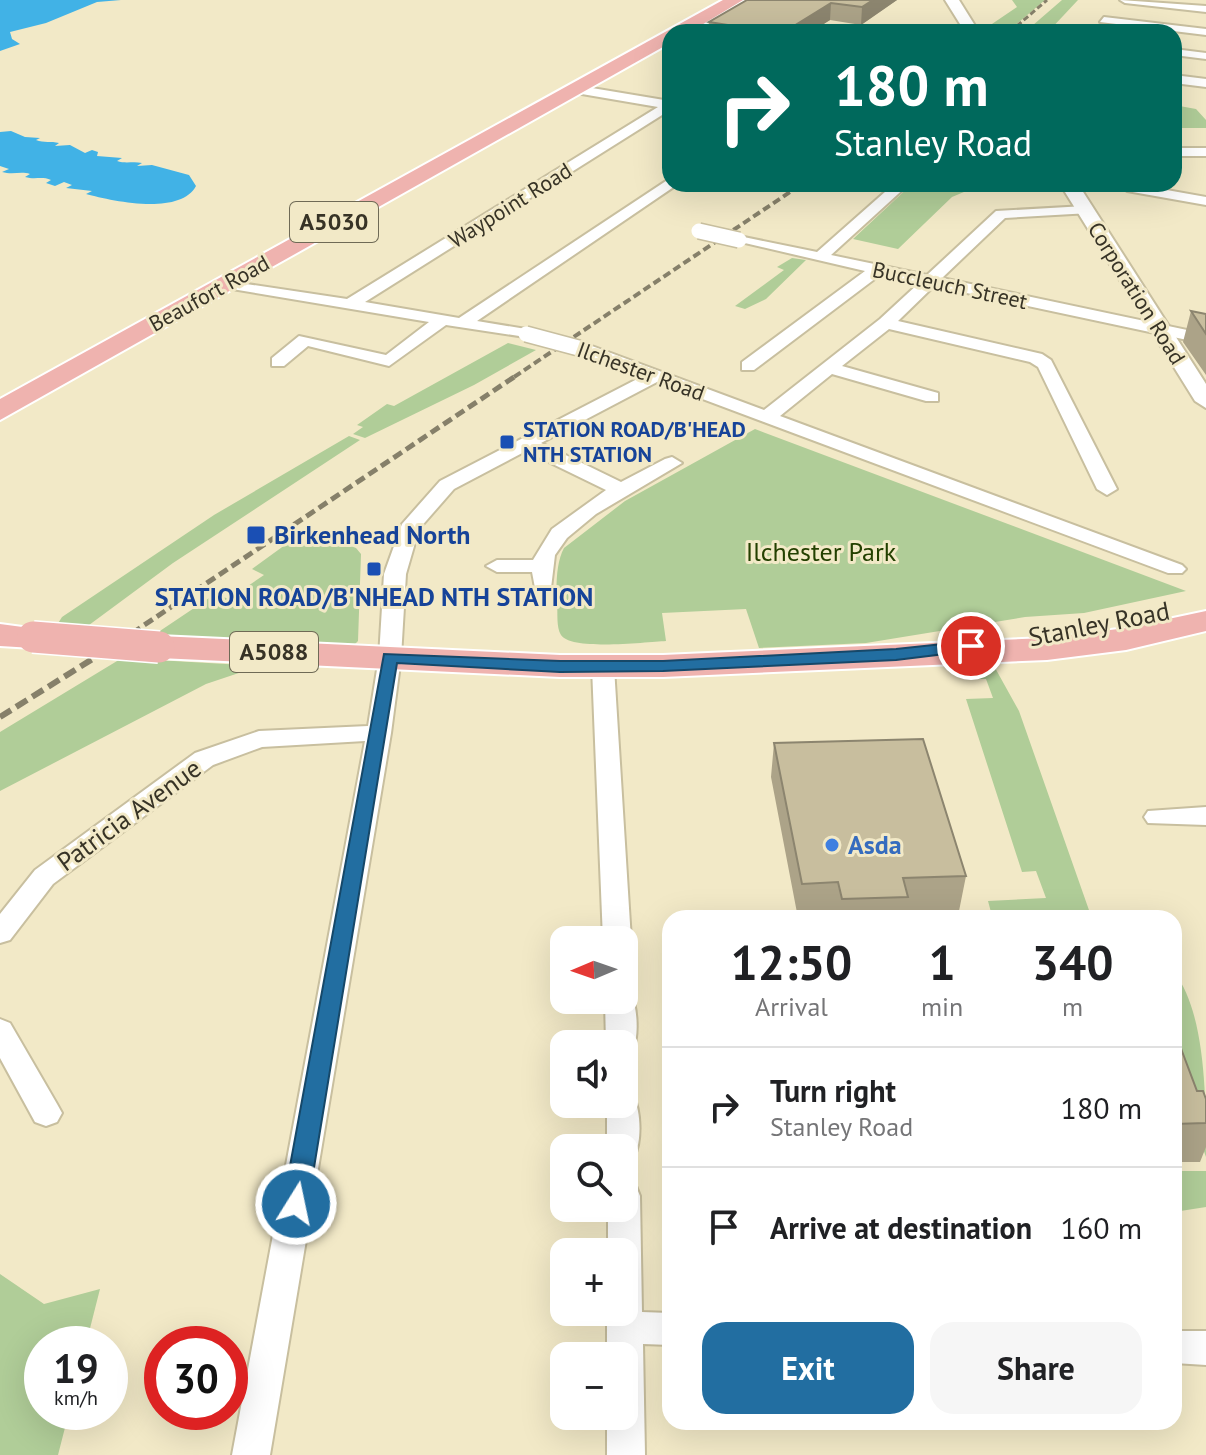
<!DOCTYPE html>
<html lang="en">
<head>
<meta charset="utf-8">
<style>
	body { margin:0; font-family:"PT Sans",sans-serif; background:#f6f6f6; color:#202124; height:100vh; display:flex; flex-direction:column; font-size:30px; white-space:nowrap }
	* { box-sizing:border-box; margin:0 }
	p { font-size:26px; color:#757577 }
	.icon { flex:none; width:44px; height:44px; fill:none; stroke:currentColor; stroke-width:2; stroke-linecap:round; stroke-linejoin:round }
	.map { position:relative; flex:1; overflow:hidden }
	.side { position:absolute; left:662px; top:910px; width:520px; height:520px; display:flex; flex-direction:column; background:#fff; border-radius:24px; box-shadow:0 8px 32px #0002 }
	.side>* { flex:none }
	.guide { position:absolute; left:662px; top:24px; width:520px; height:168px; border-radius:24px; box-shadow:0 8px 32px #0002; background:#00695c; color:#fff; overflow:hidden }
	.needle { width:52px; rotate:268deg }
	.buttons { position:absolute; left:550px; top:926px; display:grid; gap:16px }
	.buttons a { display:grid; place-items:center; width:88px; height:88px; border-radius:16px; background:#fff; box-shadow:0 8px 32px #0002; font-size:40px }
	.speed { position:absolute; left:24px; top:1326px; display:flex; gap:16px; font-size:40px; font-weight:700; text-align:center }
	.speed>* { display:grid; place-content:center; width:104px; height:104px; border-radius:50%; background:#fff; box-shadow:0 8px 32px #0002; line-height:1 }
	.speed small { font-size:20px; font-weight:400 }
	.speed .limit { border:12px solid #d22; background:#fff; color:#111 }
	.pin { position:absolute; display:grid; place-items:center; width:68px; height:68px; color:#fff; margin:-34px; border:4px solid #fff; border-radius:50%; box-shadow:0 2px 8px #0007 }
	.me { position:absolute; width:88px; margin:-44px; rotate:10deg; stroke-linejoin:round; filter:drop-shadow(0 0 6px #0008) }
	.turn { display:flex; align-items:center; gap:28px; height:168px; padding:0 40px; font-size:36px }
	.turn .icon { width:104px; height:104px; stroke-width:2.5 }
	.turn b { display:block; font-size:56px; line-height:68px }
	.eta { display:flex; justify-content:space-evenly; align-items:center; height:136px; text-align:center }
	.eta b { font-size:48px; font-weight:700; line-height:56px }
	.action { display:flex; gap:16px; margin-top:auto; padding:16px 40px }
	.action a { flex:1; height:92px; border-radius:24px; background:#226ea1; color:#fff; font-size:32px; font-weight:700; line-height:92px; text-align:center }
	.action a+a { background:#f6f6f6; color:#202124 }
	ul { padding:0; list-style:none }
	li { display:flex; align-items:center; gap:24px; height:120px; padding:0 40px; border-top:2px solid #e0e0e0 }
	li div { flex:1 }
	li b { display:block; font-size:30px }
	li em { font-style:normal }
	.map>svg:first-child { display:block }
	.green { fill:#b0cd98 }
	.water { fill:#41b2e6 }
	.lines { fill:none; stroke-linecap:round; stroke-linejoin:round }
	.minor-casing { stroke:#c8bf9f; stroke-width:4 }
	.tertiary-casing { stroke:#c8bf9f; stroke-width:4 }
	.primary-casing { stroke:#fff; stroke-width:4 }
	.minor { fill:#fff; fill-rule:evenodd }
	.tertiary { fill:#fff; fill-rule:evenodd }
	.primary { fill:#efb3af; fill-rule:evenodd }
	.rail-far3 { stroke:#86806a; stroke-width:3; stroke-dasharray:6 3; stroke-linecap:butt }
	.rail-far2 { stroke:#86806a; stroke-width:4; stroke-dasharray:8 4; stroke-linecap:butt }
	.rail-far1 { stroke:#86806a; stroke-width:5; stroke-dasharray:10 5; stroke-linecap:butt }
	.rail { stroke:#86806a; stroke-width:6; stroke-dasharray:13 6; stroke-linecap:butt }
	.minor-bridge-casing { stroke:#c8bf9f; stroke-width:18; stroke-linecap:butt }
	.primary-bridge-casing { stroke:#fff; stroke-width:34; stroke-linecap:butt }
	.minor-bridge { stroke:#fff; stroke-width:15 }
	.primary-bridge { stroke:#efb3af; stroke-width:31 }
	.wall { fill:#aca388 }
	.shaded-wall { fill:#8c856f }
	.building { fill:#c8be9e; stroke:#8c856f; stroke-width:2 }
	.route { fill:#226ea1; stroke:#164869; stroke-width:2 }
	.transit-dot { fill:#1a4fb4; stroke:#f2e9c7; stroke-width:3 }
	.shop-dot { fill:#3f7fe0; stroke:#f2e9c7; stroke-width:3 }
	.labels { text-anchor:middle; stroke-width:6; stroke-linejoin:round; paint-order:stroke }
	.far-street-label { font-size:22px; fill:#373326; stroke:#f2e9c7 }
	.far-transit-label { font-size:22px; font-weight:bold; fill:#164399; stroke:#f2e9c7; text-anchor:start }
	.shield { fill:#f2e9c7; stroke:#6f6a56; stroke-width:2 }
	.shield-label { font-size:24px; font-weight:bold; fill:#373326 }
	.transit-label { font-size:26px; font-weight:bold; fill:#164399; stroke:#f2e9c7; text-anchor:start }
	.park-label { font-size:26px; fill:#234000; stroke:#f2e9c7 }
	.street-label { font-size:26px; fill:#373326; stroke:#f2e9c7 }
	.shop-label { font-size:26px; font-weight:bold; fill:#366cbe; stroke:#f2e9c7; text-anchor:start }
</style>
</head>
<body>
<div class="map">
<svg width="1206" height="1455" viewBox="0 0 1206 1455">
	<rect width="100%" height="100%" fill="#f2e9c7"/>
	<path class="green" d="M1012 0H1045L1007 32H994L989 26 1017 7Z
		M1062 0H1078L1048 32H1025Z
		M1174 105 1196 109 1206 120V128H1174Z
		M912 184H983L952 197 898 249 853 239Z
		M792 258 806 260 766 299 745 309 735 306 784 270 777 267Z
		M508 343 536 350 474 385 365 438 353 434 363 427 357 425 387 404 394 406Z
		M755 429 1186 591 1084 613 1025 617 866 643 759 648 746 609 662 613 666 641C647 642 571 651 561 635 556 627 558 613 557 604 556 586 556 563 564 548L625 501Z
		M349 436 360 440 173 563 85 628 57 625 62 617 214 515Z
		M311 531 356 548 361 554 358 641 353 646 142 643 215 594 229 599 264 575 252 569 296 537Z
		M122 658 260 666 206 684 0 791V732Z
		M994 666 1019 711 1090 913 992 916 988 901 1046 898 1036 871 1022 872 966 699 993 698 986 679H979L976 671 980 667Z
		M1174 972C1206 1013 1206 1100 1206 1157L1174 1067Z
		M1174 1171H1206V1207L1174 1212Z
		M0 1274 44 1304 100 1289 86 1344H42V1412H69L58 1455H0Z"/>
	<path class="water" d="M0 0H121L97 2 46 23 10 32 12 39 20 44 0 51Z
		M11 131 25 137 40 138 36 140C44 143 51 141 59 143L55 146 70 145 85 153 92 150 98 152 97 156 122 158 117 161C126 164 133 161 142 163L137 166 152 165 189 175 196 186C180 216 112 201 86 194L92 191 66 188 72 185 64 182 55 186 46 183 51 180C42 176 35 180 25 177L30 174C21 171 13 175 2 172L9 169 0 166V132Z"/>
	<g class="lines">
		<g class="minor-casing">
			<path id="minor" d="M1120 0 1206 6V12L1125 3Z
				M1104 17 1206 29V35L1100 22Z
				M1174 49 1206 53V59L1174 55Z
				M1174 75 1206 79V87L1174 83Z
				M574 85 670 101V110L365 302 459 318 666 181 678 184 477 321 532 330V338L446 325 389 366 308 346 284 366H272V358L299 336 386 355 429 322 226 288 218 283 220 280 347 299 658 107 570 92 568 89Z
				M1174 148H1206V156H1174Z
				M894 184H909L831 255 927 275 996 211 1085 206 1092 210 1090 213 1005 218 942 278 1206 334V344L934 286 898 321 1042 354 1051 360 1117 489 1107 495 1097 489 1038 367 1030 362 889 329 842 366 938 393V401H926L832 374 780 416 1182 565 1186 569 1182 573H1168L657 382 541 443 621 482 665 459 672 457 682 463 596 514 567 538 555 555 551 588H535L532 572H497L486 566 497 560H533L552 529 606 490 526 451 454 489 419 529 406 574 401 657 391 733 270 1455H232L365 741 262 747 213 765 53 884 10 940 0 943V914L35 870 195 753 259 731 368 726 379 657 384 574 402 524 440 481 641 377 580 354V346H592L764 410 880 319 919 283 880 275 754 370H742V362L865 271 732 240 739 236 817 252Z
				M1133 184 1206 197V205L1127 191V185Z
				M603 660 614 667 631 940 624 948V940H603L592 667Z
				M1206 807V825L1148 823 1144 817 1148 811Z
				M624 990 630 992C638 1007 639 1038 632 1052L624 1055V1044H606L605 1000H624Z
				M0 1019 10 1023 57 1104 62 1113 57 1122 46 1126 35 1122 0 1058Z
				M624 1092 633 1095C641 1111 642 1141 634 1157L624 1161V1148H607V1104H624Z
				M624 1182 636 1186 640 1196 642 1312 670 1313V1345L643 1344 645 1455H607V1416H624V1356H607V1312H624V1252H608V1208H624Z
				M1174 1331H1206V1365L1174 1363Z"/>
		</g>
		<g class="tertiary-casing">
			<path id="tertiary" d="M945 0H959L979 32H965Z
				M1060 184H1078L1206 384V408L1195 401Z"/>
		</g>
		<g class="primary-casing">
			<path id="primary" d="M723 0H743L690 32H670V43L0 420V399Z
				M1206 611V631L1126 650 1047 660 663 677H560L159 658 146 655 141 647 146 639 159 636 560 655H663L1047 638 1126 628Z
				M0 624 45 630 51 637 45 644 33 648 0 646Z"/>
		</g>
		<use href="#minor" class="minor"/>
		<use href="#tertiary" class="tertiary"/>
		<use href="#primary" class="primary"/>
		<path class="rail-far3" d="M1010 32 1047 0"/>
		<path class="rail-far2" d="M514 377 802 184"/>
		<path class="rail-far1" d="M107 650 517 375"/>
		<path class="rail" d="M0 717 110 648"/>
		<g class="minor-bridge-casing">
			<path id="minor-bridge" d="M699 231 739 240
				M526 334 586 350"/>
		</g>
		<g class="primary-bridge-casing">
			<path id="primary-bridge" d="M33 637 159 647"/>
		</g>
		<use href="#minor-bridge" class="minor-bridge"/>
		<use href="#primary-bridge" class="primary-bridge"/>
	</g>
	<path class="wall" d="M747 0H897L861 25 830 20 811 32H708L709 22Z
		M1191 311 1206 314V375L1183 342Z
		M774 743 966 876 959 911 906 913 905 918H798L771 777Z
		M1174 1030 1197 1091 1206 1099V1147L1200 1162H1174Z"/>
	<path class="shaded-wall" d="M873 0H897L861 25 862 7Z
		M831 3 830 20 811 32H784Z"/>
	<path class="building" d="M747 0H873L862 7 831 3 784 32H772L709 22Z
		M1191 311 1206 314V334Z
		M923 739 966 876 903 878 908 897 842 899 838 882 802 884 774 743Z
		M1174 1030 1197 1091H1203L1206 1099V1123L1174 1124Z"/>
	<path class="route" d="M971 641 977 643V650L896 660 663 671 560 672 397 663 308 1204 304 1211 296 1215 287 1211 283 1204 384 654 560 661H663L896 649Z"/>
	<g class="transit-dot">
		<rect x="499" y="434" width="16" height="16" rx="4"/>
		<rect x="246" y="525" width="20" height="20" rx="4"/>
		<rect x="366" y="561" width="16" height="16" rx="4"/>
	</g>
	<circle class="shop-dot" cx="832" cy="845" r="8"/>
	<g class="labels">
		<g class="far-street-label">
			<text transform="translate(510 205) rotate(-32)" y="8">Waypoint Road</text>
			<text transform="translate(950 285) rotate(12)" y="8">Buccleuch Street</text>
			<text transform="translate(209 293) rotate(-29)" y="8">Beaufort Road</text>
			<text transform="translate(1137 293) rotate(58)" y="8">Corporation Road</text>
			<text transform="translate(641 371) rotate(20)" y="8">Ilchester Road</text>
		</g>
		<g class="far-transit-label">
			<text x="523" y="437">STATION ROAD/B'HEAD<tspan x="523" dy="25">NTH STATION</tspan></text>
		</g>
		<g class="shield">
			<rect x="290" y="202" width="88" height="40" rx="6"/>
			<rect x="230" y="632" width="88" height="40" rx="6"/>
		</g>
		<g class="shield-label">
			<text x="334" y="230">A5030</text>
			<text x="274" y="660">A5088</text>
		</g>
		<g class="transit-label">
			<text x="274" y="544">Birkenhead North</text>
			<text x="374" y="606" text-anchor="middle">STATION ROAD/B'NHEAD NTH STATION</text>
		</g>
		<g class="park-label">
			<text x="821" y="561">Ilchester Park</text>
		</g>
		<g class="street-label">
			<text transform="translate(1099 624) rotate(-11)" y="9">Stanley Road</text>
			<text transform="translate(129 815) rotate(-36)" y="9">Patricia Avenue</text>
		</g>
		<g class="shop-label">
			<text x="848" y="854">Asda</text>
		</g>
	</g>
</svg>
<div class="buttons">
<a><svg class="needle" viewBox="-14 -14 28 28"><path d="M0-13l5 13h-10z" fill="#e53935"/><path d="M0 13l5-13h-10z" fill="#757577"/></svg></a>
<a><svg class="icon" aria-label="sound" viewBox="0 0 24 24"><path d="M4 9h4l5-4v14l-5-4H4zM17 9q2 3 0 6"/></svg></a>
<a><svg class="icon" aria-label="search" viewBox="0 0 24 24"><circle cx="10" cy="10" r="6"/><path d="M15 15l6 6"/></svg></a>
<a>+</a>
<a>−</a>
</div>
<div class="speed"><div>19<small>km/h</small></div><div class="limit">30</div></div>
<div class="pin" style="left:971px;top:646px;background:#d93025"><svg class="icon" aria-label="arrive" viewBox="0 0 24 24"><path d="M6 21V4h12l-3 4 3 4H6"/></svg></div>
<svg class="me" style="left:296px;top:1204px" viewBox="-20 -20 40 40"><circle r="17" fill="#226ea1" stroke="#fff" stroke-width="3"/><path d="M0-11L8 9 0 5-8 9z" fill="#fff"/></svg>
<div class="guide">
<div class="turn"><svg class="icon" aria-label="right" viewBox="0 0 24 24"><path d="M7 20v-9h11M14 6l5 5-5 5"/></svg><div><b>180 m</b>Stanley Road</div></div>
</div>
<section class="side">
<div class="eta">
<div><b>12:50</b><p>Arrival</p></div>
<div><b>1</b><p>min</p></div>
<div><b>340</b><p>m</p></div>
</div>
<ul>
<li><svg class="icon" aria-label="right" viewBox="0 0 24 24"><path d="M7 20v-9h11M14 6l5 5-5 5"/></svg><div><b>Turn right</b><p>Stanley Road</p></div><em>180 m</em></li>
<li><svg class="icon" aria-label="arrive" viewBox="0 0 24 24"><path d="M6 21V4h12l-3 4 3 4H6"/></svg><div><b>Arrive at destination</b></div><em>160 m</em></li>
</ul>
<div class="action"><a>Exit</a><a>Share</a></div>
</section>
</div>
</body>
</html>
